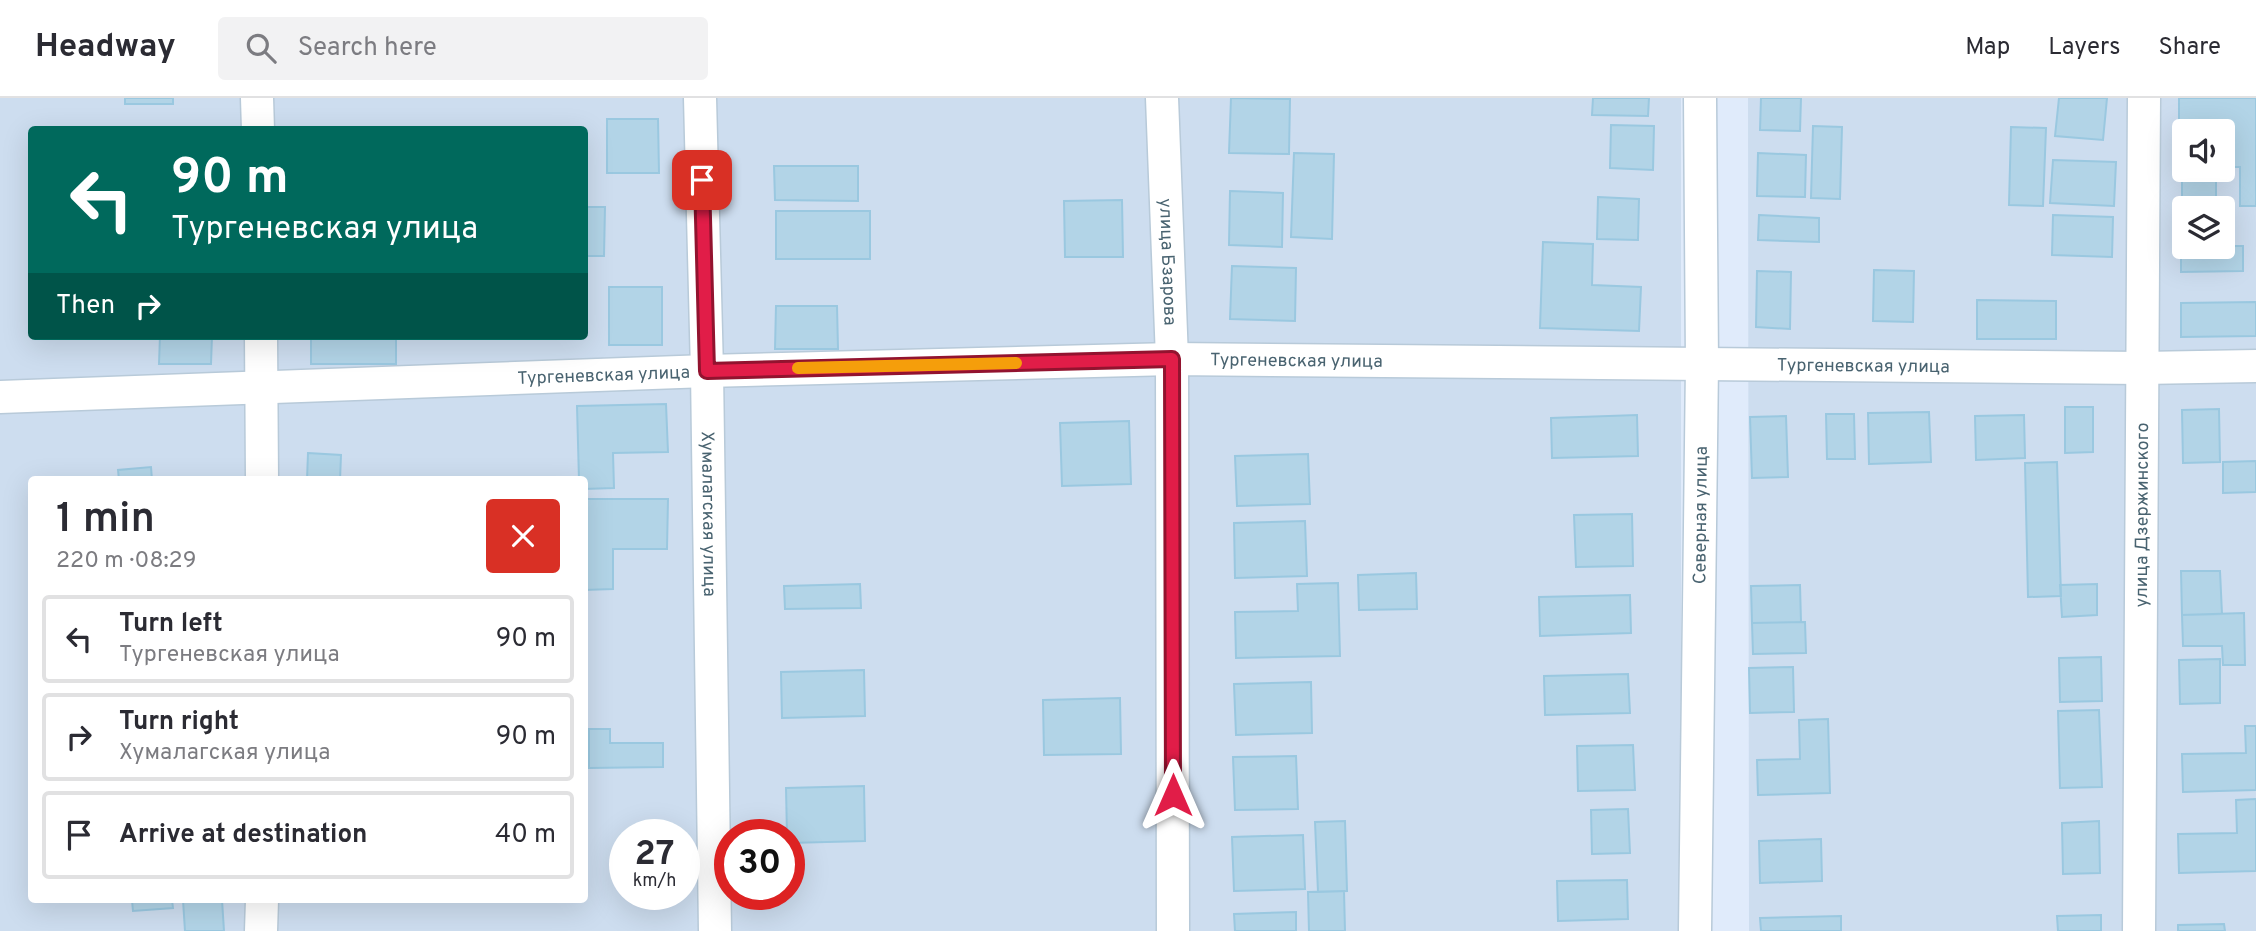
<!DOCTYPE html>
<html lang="en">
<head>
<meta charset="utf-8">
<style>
	body { margin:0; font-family:Overpass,sans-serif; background:#f2f2f3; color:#2b2b33; height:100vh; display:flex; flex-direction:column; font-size:26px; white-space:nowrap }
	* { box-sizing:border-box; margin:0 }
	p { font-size:23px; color:#7c7c81 }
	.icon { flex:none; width:38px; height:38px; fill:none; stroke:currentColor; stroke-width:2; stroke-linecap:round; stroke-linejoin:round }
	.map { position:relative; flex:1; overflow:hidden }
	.sheet { position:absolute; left:28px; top:378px; width:560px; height:427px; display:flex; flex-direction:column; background:#fff; border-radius:7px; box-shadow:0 7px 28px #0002 }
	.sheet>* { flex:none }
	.top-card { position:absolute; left:28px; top:28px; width:560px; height:214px; border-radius:7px; box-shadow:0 7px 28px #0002; background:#00695c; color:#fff; overflow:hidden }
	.controls { position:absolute; left:2172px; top:21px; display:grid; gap:14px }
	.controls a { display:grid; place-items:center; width:63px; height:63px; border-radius:7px; background:#fff; box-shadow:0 7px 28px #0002; font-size:35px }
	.speed { position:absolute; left:609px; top:721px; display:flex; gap:14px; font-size:35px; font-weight:700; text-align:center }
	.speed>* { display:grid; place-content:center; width:91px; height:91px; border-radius:50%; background:#fff; box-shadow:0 7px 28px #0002; line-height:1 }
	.speed small { font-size:18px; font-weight:400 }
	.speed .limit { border:10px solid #d22; background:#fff; color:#111 }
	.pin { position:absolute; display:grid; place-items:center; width:60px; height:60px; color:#fff; margin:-30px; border-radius:14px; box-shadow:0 4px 10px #0006 }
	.me { position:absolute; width:77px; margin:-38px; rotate:0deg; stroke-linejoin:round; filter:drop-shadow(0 0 5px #0008) }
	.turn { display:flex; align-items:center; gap:24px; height:147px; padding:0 28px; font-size:32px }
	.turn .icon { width:91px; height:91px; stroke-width:2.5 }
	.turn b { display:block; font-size:49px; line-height:60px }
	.then { display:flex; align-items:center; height:66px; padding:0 28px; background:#0003; gap:14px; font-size:26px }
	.round { display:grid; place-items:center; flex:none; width:74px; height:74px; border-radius:7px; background:#f2f2f3 }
	.summary { display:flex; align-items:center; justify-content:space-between; height:119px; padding:0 28px }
	h1 { font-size:42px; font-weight:600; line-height:52px }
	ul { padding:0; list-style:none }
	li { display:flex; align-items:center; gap:21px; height:88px; margin:0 14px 10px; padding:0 14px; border:4px solid #e1e1e2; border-radius:7px }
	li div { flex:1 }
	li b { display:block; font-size:26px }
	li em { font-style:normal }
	header { display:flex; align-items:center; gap:42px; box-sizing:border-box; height:98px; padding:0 35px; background:#fff; border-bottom:2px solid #e1e1e2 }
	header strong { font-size:33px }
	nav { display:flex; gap:38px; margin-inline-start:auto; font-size:24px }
	.search { width:490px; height:63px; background:#f2f2f3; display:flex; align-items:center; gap:18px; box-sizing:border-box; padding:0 24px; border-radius:7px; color:#7c7c81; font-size:26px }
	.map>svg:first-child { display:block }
	.residential { fill:#cdddef; fill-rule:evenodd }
	.building { fill:#b2d4e7; stroke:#9ac8e0; stroke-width:2 }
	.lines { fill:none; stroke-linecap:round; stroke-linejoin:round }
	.street-casing { stroke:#b8cad9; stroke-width:35 }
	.street { stroke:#fff; stroke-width:32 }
	.route-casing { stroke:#92132f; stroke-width:18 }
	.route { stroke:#e11d48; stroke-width:12 }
	.slow { stroke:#f59e0b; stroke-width:12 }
	.labels { text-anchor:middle; stroke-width:6; stroke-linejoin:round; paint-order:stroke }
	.street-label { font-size:18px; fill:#496370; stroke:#e5f0fe }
</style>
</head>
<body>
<header>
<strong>Headway</strong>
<div class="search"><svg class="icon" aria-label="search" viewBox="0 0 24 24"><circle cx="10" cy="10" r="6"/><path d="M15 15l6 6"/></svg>Search here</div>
<nav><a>Map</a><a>Layers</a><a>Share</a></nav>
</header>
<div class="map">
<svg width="2256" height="833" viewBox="0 0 2256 833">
	<rect width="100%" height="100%" fill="#e0ebfb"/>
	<path class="residential" d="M0 0H1681V833H0ZM32 32H584V238H32ZM32 382H584V802H32ZM625 737H684V796H625ZM730 737H789V796H730Z
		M1748 0H2256V833H1749ZM2184 33H2222V72H2184ZM2184 110H2222V149H2184Z"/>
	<path class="building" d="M125 0H173V6H125Z
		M1231 0 1290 1 1289 56 1229 55Z
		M1593 0H1649L1648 18 1592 17Z
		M1761 0H1801L1800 33 1760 32Z
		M2059 0H2107L2103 42 2055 38Z
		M2179 0H2256V108H2240V69H2229V33L2179 32Z
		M607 21H658L659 75H607Z
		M1611 27 1654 28 1653 72 1610 70Z
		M1813 28 1842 29 1840 101 1811 100Z
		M2011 29 2046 30 2043 108 2009 107Z
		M1294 55 1334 56 1332 141 1291 139Z
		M1758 55 1806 57 1805 99 1757 98Z
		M2053 62 2116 64 2114 108 2050 105Z
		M774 68H858V103L775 102Z
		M2182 73H2216V106H2182Z
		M1230 93 1283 95 1282 149 1229 147Z
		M1598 99 1639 101 1638 142 1597 141Z
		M1122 102 1123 159H1065L1064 103Z
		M584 109H605L604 158H584Z
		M776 113H870V161H776Z
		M1759 117 1819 120V144L1758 142Z
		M2053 117 2113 119 2112 159 2052 157Z
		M1543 144 1593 146 1592 187 1641 189 1639 233 1540 230Z
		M2181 148H2243V173L2181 174Z
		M1232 168 1296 170 1295 223 1230 221Z
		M1874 172 1914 173 1913 224 1873 223Z
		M1757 173 1791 174 1790 231 1756 229Z
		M609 189H662V247H609Z
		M1977 202 2056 203V241H1977Z
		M2256 204V238L2181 239V205Z
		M776 208H837L838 251H775Z
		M160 238H212L211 266H159Z
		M311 238H396V266H311Z
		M666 306 668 354 613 355 614 390 584 391V382H579L577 308Z
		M2065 309H2093V354L2065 355Z
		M2219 311 2220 364 2183 365 2182 312Z
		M1929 314 1931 364 1869 366 1868 315Z
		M1826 316H1854L1855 361H1827Z
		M1637 317 1638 358 1552 360 1551 320Z
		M2024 317 2025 360 1976 362 1975 318Z
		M1786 318 1788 379 1752 380 1750 319Z
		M1129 323 1131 386 1062 388 1060 325Z
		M308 355 341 357 340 382H307Z
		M1308 356 1310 406 1237 408 1235 358Z
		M2256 363V394L2223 395V364Z
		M2057 364 2061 498 2028 499 2025 365Z
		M151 369 152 382H119L118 372Z
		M584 401H668L667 451H613V491L584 492Z
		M1632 416 1633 468 1576 469 1574 417Z
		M1305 423 1307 478 1235 480 1234 425Z
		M2181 473H2220L2222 516 2182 517Z
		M1416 475 1417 511 1359 512 1358 477Z
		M1338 485 1340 558 1236 560 1235 514 1298 513 1297 486Z
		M860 486 861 510 785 511 784 488Z
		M2097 486V517L2062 519 2060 487Z
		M1800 487 1801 524 1752 525 1751 488Z
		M1630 497 1631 535 1540 538 1539 499Z
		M2244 515 2245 567H2223L2222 548H2183L2182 517Z
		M1805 524 1806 555 1753 556 1752 525Z
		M2101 559 2102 603 2060 604 2059 560Z
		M2220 561V605L2180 606 2179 562Z
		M1793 569 1794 614 1750 615 1749 570Z
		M864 572 865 618 782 620 781 574Z
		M1628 576 1630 615 1545 617 1544 578Z
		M1311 584 1312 635 1236 637 1234 586Z
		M1120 600 1121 656 1044 657 1043 602Z
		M2099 612 2102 689 2060 690 2058 613Z
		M1828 621 1830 695 1758 697 1757 662 1800 661 1799 622Z
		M2245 628H2256V692L2183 694 2182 656 2246 655Z
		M589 631H610V645H663V669L589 670Z
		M1633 647 1635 692 1578 693 1577 648Z
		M1296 658 1298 711 1235 712 1233 659Z
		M864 688 865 743 789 745V737H787L786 690Z
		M2256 701V773L2179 775 2178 736 2237 735 2236 702Z
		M1628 711 1630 755 1592 756 1591 712Z
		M1345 723 1347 793 1318 794 1315 724Z
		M2099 723 2100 775 2063 776 2062 725Z
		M1303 737 1305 791 1234 793 1232 739Z
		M1821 741 1822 783 1760 785 1759 743Z
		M1627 782 1628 821 1558 823 1557 783Z
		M1344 793 1345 833H1309L1308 794Z
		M132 802H172L173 810 133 813Z
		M183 802H222L224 833H185Z
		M1296 814V833H1235L1234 816Z
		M2101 817V833H2058L2057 818Z
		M1841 818V833H1761L1760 820Z
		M2224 826 2225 833H2178V827Z"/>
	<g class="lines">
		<g class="street-casing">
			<g id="street">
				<path d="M257 0 258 32"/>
				<path id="s1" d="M700 0 707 273 715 833"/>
				<path id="s2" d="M1162 0 1172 261 1173 833"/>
				<path d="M261 238 262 382"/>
				<path id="s3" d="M0 299 707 273 1172 261 2142 270 2256 268"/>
				<path d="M261 833 262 802"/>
				<path id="s4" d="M1695 833 1702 266 1700 0"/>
				<path id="s5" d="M2139 833 2144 0"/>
			</g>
		</g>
		<use href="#street" class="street"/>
	</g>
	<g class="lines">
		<g class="route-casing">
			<path id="route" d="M702 82 707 273 1172 261 1173 697"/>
		</g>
		<use href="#route" class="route"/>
		<path class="slow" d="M798 270 1016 265"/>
	</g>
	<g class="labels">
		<g class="street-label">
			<text dy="6" stroke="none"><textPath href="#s2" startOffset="164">улица Бзарова</textPath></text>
			<text dy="6" stroke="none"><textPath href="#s3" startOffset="1297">Тургеневская улица</textPath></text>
			<text dy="6" stroke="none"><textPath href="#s3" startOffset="1864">Тургеневская улица</textPath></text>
			<text dy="6" stroke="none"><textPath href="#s3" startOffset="604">Тургеневская улица</textPath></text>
			<text dy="6" stroke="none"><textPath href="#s1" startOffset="416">Хумалагская улица</textPath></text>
			<text dy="6" stroke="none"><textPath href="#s5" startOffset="416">улица Дзержинского</textPath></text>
			<text dy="6" stroke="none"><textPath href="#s4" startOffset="416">Северная улица</textPath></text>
		</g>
	</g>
</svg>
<div class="controls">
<a><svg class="icon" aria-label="sound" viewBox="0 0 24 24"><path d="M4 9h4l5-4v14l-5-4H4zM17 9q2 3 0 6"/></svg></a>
<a><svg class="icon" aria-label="layers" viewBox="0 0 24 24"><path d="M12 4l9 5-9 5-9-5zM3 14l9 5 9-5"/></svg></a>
</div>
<div class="speed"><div>27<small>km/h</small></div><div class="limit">30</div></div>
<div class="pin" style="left:702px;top:82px;background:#d93025"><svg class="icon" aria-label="arrive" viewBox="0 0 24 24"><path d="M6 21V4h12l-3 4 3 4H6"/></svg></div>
<svg class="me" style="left:1173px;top:697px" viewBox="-20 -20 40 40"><path d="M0-17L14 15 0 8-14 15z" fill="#e11d48" stroke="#fff" stroke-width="4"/></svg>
<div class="top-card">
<div class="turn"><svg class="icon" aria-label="left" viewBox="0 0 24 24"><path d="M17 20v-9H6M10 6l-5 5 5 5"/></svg><div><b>90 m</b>Тургеневская улица</div></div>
<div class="then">Then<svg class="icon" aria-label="right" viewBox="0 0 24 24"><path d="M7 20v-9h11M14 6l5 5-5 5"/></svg></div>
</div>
<section class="sheet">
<div class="summary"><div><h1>1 min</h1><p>220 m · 08:29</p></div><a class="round" style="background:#d93025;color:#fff"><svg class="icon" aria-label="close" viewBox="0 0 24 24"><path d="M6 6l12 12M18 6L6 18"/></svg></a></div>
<ul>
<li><svg class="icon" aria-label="left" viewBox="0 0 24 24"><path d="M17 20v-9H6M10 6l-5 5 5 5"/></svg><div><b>Turn left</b><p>Тургеневская улица</p></div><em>90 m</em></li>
<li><svg class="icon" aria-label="right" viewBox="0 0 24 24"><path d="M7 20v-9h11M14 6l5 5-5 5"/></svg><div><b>Turn right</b><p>Хумалагская улица</p></div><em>90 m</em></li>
<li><svg class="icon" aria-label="arrive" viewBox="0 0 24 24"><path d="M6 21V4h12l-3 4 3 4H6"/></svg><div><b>Arrive at destination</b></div><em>40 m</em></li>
</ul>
</section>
</div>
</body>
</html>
